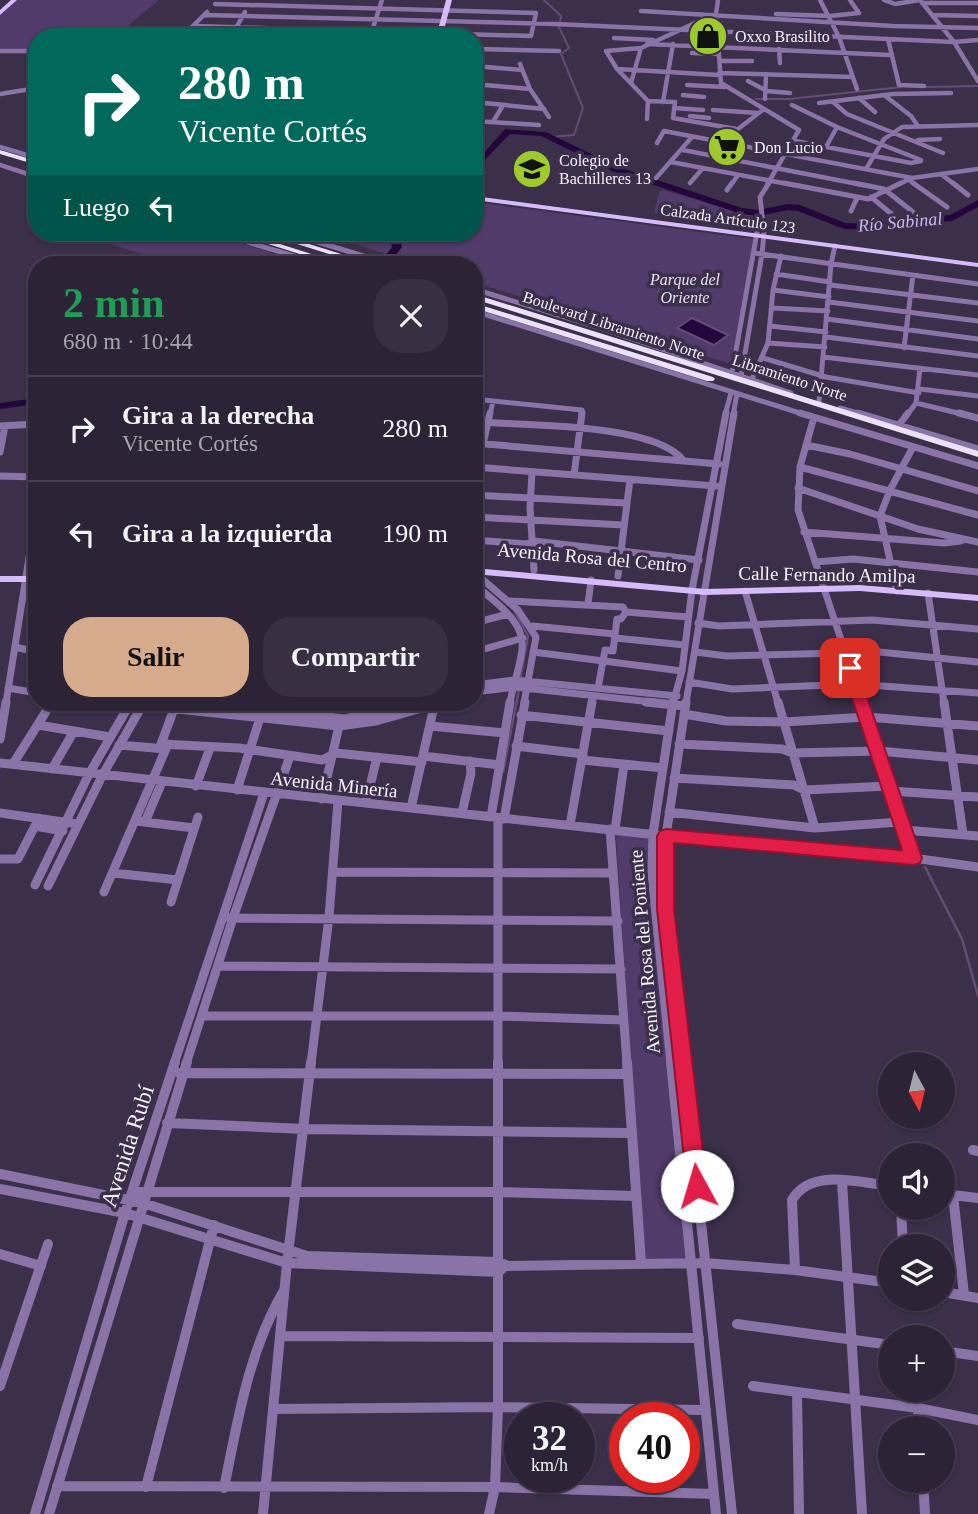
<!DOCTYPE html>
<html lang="es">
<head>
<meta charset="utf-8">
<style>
	body { margin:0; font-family:Georgia,serif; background:#382f42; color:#f1f3f6; height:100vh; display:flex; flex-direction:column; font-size:26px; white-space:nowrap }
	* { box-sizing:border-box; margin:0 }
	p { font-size:23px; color:#a6a4ad }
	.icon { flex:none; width:38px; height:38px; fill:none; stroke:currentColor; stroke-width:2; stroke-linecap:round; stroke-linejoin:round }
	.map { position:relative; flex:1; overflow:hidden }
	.details { position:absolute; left:28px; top:256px; width:455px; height:455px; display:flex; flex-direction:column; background:#2c2337; border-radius:28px; box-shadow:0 2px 5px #0004,0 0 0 2px #484052 }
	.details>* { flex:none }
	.guide { position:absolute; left:28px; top:28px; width:455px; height:214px; border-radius:28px; box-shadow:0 2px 5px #0004,0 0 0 2px #484052; background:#00695c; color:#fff; overflow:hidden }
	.needle { width:46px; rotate:173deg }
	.fabs { position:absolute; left:878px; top:1052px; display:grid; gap:14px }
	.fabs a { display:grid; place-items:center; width:77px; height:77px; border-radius:50%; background:#2c2337; box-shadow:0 2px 5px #0004,0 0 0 2px #484052; font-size:35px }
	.speed { position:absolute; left:504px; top:1402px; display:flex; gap:14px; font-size:35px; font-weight:700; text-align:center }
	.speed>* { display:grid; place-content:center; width:91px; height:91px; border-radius:50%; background:#2c2337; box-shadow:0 2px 5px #0004,0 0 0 2px #484052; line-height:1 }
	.speed small { font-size:18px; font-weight:400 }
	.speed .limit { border:10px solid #d22; background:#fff; color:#111 }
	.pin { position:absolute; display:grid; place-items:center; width:60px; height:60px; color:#fff; margin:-30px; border-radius:14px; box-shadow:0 4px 10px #0006 }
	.me { position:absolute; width:77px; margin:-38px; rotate:354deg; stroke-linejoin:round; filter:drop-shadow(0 0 5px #0008) }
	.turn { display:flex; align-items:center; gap:24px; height:147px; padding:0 35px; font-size:32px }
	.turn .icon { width:91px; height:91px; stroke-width:2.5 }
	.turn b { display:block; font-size:49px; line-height:60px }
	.then { display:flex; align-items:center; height:66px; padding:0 35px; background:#0003; gap:14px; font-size:26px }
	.round { display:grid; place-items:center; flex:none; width:74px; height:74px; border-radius:28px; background:#382f42 }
	.overview { display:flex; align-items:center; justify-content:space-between; height:119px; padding:0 35px }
	h1 { font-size:42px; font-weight:800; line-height:52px; color:#1e9e55 }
	.action { display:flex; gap:14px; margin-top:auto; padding:14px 35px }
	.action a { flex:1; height:80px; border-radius:28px; background:#d6ab8b; color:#111; font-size:28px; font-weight:800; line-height:80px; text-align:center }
	.action a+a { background:#382f42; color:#f1f3f6 }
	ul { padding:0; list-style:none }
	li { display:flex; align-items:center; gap:21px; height:105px; padding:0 35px; border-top:2px solid #484052 }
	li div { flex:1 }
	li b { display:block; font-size:26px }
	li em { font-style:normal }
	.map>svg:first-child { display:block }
	.green { fill:#513b6a }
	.water { fill:#23063b; stroke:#634d76; stroke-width:2 }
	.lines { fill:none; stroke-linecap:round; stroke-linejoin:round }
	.stream-far1 { stroke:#634d76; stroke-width:2 }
	.stream { stroke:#634d76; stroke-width:2.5 }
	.river { fill:#23063b; fill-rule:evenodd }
	.minor-far4 { stroke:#8a73a7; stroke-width:4.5 }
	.minor-far3 { stroke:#8a73a7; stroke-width:5 }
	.minor-far2 { stroke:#8a73a7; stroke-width:7 }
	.minor-far1 { stroke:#8a73a7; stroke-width:9 }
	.minor { stroke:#8a73a7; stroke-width:10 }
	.major { fill:#d6bbfa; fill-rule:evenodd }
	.highway { fill:#ebe1fa; fill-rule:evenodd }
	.route { fill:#e11d48; stroke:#92132f; stroke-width:2 }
	.labels { text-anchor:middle; stroke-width:7; stroke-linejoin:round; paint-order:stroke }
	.far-poi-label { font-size:16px; fill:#f7f2ff; stroke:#3b2f49; text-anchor:start }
	.far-street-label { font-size:16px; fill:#f7f2ff; stroke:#3b2f49 }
	.far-park-label { font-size:16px; font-style:italic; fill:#e8dff4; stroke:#3b2f49 }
	.far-water-label { font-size:18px; font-style:italic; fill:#cfb4f1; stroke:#3b2f49 }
	.street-label { font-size:19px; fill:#f7f2ff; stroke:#3b2f49 }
	.near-street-label { font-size:23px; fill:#f7f2ff; stroke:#3b2f49 }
</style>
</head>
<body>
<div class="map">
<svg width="978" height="1514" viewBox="0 0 978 1514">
	<rect width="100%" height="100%" fill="#3b2f49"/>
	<path class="green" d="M16 0H159L114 37H37V49H0V15Z
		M663 190 753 216V223L745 225 654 213 659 192Z
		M474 202 753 239 731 364 474 282V264H417L333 237V233H474Z
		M107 233H206L309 264H156L138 259 142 254 100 241Z
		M616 835 649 836 686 1259H644Z"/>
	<path class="water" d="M692 318 728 335 714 345 677 328Z"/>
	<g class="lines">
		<path class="stream-far1" d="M544 0 561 16 559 27 569 48 561 54 583 108 574 135 550 137
			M925 87 978 86
			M756 99H789L901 87"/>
		<path class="stream" d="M514 610 528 636 520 680
			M503 772 519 690
			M925 867 962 939 978 996"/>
		<path class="river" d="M505 129 546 132 618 167 742 208 758 210 788 204 800 205 845 223 876 224 899 219 950 215 978 200V207L952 221 899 225 876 230 844 229 798 211 788 210 758 216 741 214 612 171 541 136 510 134 474 171V164Z
			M388 233H397L402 247 389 264H379L392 247Z
			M37 398V404L0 409V403Z"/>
		<path class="minor-far4" d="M718 0 716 14 721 83 799 130 767 185
			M820 0 839 37 857 89
			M884 0 895 4 920 0
			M920 0 954 42 978 81
			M922 3H978
			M641 11 893 26 978 28
			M776 14 830 16 859 13 850 0
			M204 15 555 24 954 42 978 40
			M932 15 978 16
			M193 26 531 36 536 13 215 4
			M183 36 204 37
			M182 37 207 12
			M231 37 245 12
			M370 37 382 0
			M614 38 653 40
			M888 39 899 85 924 86
			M647 44 890 55
			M641 48 606 51 617 69 648 101
			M474 49 559 51
			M779 49 780 63
			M0 51H37
			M692 53 718 54
			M719 61H752
			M520 64 530 89 549 117
			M474 66 522 70
			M617 69 719 75
			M719 73 853 77
			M748 81 767 91 790 93
			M631 83 641 48 710 16
			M474 84 530 89
			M687 85 725 87
			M0 94 37 88
			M683 95 704 97
			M884 95 911 116 918 126
			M859 98 875 112
			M765 99 766 74
			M648 101 675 102 673 118 736 129
			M474 102 544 109
			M663 102 673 44
			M833 102 847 114 943 153
			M819 103 893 94 951 93
			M792 105 837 127 921 160
			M674 108 703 110
			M713 110 758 113
			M690 116 709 118
			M647 119 648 101
			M474 121 539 125
			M493 122 503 105
			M918 140 940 139
			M795 141 911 163 921 161
			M721 142 764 109
			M657 143 664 131 912 178 978 169
			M0 147 37 158
			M826 147 837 127
			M683 150 863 185
			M671 162 793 185
			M0 165 37 177
			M866 169 884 139 902 127 978 125
			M941 174 955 185
			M656 178 692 137
			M909 180 916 185
			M690 183 703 168
			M731 185 738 175
			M897 185 912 178"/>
		<path class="minor-far3" d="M784 183 868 199 901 183
			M854 183 884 189 913 212
			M913 183 947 207
			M953 183 968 195
			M727 190 732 183
			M871 197 894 216
			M851 211 857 198
			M217 233 321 264
			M288 233 390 264
			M754 253 978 284
			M776 274 830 282
			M830 285 978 303
			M474 289 597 327 791 393
			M773 290 829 297
			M829 302 978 321
			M773 308 828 311
			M474 311 806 415
			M827 319 978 339
			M770 326 826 332
			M826 337 978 356
			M768 343 825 347
			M904 348 913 275
			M823 357 978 375
			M763 358 826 377 919 393
			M732 373 757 232 761 226
			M741 377 762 254 764 233 760 197 769 183
			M752 379 768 343 773 290 781 256
			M920 389 978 396
			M474 399 582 410 581 415
			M819 402 831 264 835 246
			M916 403 966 415
			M840 408 864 415
			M490 415 493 401
			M725 415 731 393
			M733 415 737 394
			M907 415 916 403 920 368"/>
		<path class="minor-far2" d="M800 413 978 466
			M858 413 978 449
			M959 413 978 418
			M814 417 800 467 798 510 862 703
			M474 422C521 425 654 423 683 460
			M899 425 908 413
			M0 426 37 424
			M474 443 719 464
			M483 444 490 413
			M806 445 850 454 978 491
			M0 452 5 426
			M474 467 716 486
			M800 467 978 515
			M532 472 530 508 534 570
			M574 475 582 413
			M0 476 37 477
			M798 488 918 529 978 542
			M474 495 625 503
			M474 517 623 525
			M804 532 944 543 961 541
			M474 540 526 544 534 541 699 560
			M815 562 853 559 978 572
			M474 572 518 610 536 637 524 703
			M618 576 630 479
			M474 584C492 600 526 621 522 649 520 667 513 685 510 703
			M745 591 778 703
			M897 591 880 516 890 490 913 447
			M928 593 944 703
			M510 601 623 607 626 612 688 617
			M588 604 591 580
			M474 623 508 614
			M698 623 719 626 872 620 978 629
			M533 626 615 634
			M615 638 685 645
			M15 647 37 652
			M474 652 523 638
			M533 652 682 671
			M695 652 727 656 879 652 978 662
			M689 682 732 689 855 684 978 693
			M474 685 514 680 677 696
			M8 688 37 693
			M598 688 605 650 613 651 617 619H621L626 612
			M474 692 515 687 661 703
			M110 702 123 703
			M180 702 193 703
			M6 703 37 507
			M413 703 418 702
			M438 703 443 702
			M592 703 593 696
			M673 703 682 671 692 590 726 413
			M686 703 734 413"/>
		<path class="minor-far1" d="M110 702 339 726 376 721 443 702
			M180 702 345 719 418 702
			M375 702 379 713
			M646 702 685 706
			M778 702 815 828
			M861 702 913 858
			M944 702 963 834
			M174 709 161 744 239 748 322 760 336 753 422 762
			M285 714 298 702
			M684 714 726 721 784 722 867 717 978 726
			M521 715 669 731
			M38 725 110 737
			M430 726 505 733
			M0 739 6 702
			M679 744 782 749 793 753 879 751 978 760
			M119 745 166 749
			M516 746 583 754
			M423 756 500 765
			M582 760 663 768
			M0 763 666 836 913 858 978 867
			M13 764 52 702
			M52 769 74 731
			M674 778 794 785 804 790 889 786
			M196 786 210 748
			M237 790 260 718
			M891 791 978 797
			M322 799 339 726
			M366 803 377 757
			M411 808 435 702
			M669 812 815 828 900 822
			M0 813 78 824
			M462 813 471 773 470 761
			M491 817 510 702
			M498 818V1064
			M504 819 525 702
			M136 821 194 828
			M145 822 162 782
			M570 825 592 702
			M35 826 63 831
			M610 829 627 1064
			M615 830 624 764
			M904 830 978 836
			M0 859H18L39 818
			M333 872 613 873
			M113 873 178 880
			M35 885 89 774 131 702
			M48 886 102 776 143 704
			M104 892 168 744
			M171 902 198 817
			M229 918 618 921
			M219 966 621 969
			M203 1016H498L623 1020
			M174 1064 264 793
			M186 1064 233 918 290 756
			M311 1064 329 917 338 801
			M671 1064 652 874 653 834 673 702
			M684 1064 664 877 666 836 686 702"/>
		<path class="minor" d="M627 1062 641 1263
			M671 1062 716 1514
			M684 1062 732 1514
			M179 1073 627 1074
			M167 1123 305 1129 630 1133
			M973 1150 978 1151
			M0 1174 143 1203 307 1256 498 1262 508 1266 705 1263 795 1270 891 1283
			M842 1181 862 1514
			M0 1189 125 1213 287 1263 498 1272 502 1269
			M132 1192H497L635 1196
			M943 1194 978 1198
			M953 1195 964 1295
			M901 1208 903 1246
			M0 1254 41 1266
			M795 1270 792 1200C811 1167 859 1183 891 1186
			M943 1292 978 1298
			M737 1324 891 1345
			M280 1336 699 1338
			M943 1351 978 1356
			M0 1386 48 1244
			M753 1386 918 1408 978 1420
			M797 1392 799 1514
			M918 1408 919 1428
			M274 1409 498 1407 706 1410
			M923 1480 925 1514
			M57 1486 495 1487 714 1494
			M146 1487 214 1225
			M224 1488C238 1420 248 1353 283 1292
			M35 1514 125 1213 175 1062
			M49 1514 187 1062
			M263 1514 287 1263 311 1062
			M489 1514 495 1487 498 1407V1062"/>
		<path class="major" d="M11 0H17L0 15V10Z
			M446 0H452L442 37H436Z
			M474 196 978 263V267L474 200Z
			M474 568 705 589 860 585 978 595V601L860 591 705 595 474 574Z
			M0 576H37V582H0Z"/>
		<path class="highway" d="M0 150 37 161V165L0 154Z
			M234 233H245L343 264H331Z
			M262 233H274L373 264H361Z
			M474 294 978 451V457L474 299Z
			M474 303 713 377 715 379 713 381H707L474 308Z"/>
	</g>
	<path class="route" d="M850 663 857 668 922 858 920 863 914 865 674 843V909L707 1186 704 1193 697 1196 690 1193 687 1186 657 909V836L660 831 666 829 902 850 842 668Z"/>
	<defs>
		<g id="shop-disc" transform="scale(2.0125)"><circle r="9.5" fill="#9eca2e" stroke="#3b2f49"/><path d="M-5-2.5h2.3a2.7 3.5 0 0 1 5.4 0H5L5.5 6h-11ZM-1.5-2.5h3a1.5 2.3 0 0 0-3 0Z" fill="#111"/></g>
		<g id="supermarket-disc" transform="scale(2.0125)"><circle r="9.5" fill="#9eca2e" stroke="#3b2f49"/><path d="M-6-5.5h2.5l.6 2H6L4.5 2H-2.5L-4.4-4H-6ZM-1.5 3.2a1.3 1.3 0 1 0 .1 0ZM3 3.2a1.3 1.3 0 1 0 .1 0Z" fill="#111"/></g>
		<g id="school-disc" transform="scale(2.0125)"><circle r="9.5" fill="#9eca2e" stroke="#3b2f49"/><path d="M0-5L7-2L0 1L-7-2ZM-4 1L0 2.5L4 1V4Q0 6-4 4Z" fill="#111"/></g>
	</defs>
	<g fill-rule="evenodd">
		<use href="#shop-disc" x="708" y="36"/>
		<use href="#supermarket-disc" x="727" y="147"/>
		<use href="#school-disc" x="532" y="169"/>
	</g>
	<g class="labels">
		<g class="far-poi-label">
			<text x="735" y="42">Oxxo Brasilito</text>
			<text x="754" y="153">Don Lucio</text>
			<text x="559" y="166">Colegio de<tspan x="559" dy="18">Bachilleres 13</tspan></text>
		</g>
		<g class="far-street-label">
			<text transform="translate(728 218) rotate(8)" y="6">Calzada Artículo 123</text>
			<text transform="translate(614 325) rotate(18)" y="6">Boulevard Libramiento Norte</text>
			<text transform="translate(790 377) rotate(18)" y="6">Libramiento Norte</text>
		</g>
		<g class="far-park-label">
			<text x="685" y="285">Parque del<tspan x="685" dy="18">Oriente</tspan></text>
		</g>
		<g class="far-water-label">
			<text transform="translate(900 222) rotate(-5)" y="6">Río Sabinal</text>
		</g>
		<g class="street-label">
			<text transform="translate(592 557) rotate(5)" y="7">Avenida Rosa del Centro</text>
			<text transform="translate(827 574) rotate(1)" y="7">Calle Fernando Amilpa</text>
			<text transform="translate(334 784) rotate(6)" y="7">Avenida Minería</text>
			<text transform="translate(644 952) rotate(-95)" y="7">Avenida Rosa del Poniente</text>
		</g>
		<g class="near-street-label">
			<text transform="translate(127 1146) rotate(-72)" y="8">Avenida Rubí</text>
		</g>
	</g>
</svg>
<div class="fabs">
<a><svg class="needle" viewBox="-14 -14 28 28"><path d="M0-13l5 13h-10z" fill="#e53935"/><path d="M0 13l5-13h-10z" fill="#a6a4ad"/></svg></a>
<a><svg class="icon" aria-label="sound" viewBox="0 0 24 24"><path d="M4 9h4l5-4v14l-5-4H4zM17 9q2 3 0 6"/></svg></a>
<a><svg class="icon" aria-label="layers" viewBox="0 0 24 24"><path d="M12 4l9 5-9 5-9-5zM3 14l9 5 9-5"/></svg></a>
<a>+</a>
<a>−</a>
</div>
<div class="speed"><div>32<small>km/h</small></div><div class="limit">40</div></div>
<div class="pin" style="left:850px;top:668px;background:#d93025"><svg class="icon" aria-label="arrive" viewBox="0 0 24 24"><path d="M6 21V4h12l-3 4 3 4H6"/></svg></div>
<svg class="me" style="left:697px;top:1186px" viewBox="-20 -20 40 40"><circle r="19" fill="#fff"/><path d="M0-13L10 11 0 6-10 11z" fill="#e11d48"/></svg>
<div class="guide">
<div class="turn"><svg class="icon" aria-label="right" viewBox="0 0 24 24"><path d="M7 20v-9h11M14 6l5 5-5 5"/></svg><div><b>280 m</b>Vicente Cortés</div></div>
<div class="then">Luego<svg class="icon" aria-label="left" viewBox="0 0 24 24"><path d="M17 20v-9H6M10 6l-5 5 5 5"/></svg></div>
</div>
<section class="details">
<div class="overview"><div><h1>2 min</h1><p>680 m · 10:44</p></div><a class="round"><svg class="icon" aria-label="close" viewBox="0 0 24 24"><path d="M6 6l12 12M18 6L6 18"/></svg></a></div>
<ul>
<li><svg class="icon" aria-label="right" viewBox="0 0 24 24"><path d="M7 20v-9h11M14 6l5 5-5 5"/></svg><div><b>Gira a la derecha</b><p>Vicente Cortés</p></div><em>280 m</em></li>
<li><svg class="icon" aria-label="left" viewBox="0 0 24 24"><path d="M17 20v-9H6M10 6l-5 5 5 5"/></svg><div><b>Gira a la izquierda</b></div><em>190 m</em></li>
</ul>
<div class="action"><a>Salir</a><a>Compartir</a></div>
</section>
</div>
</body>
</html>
